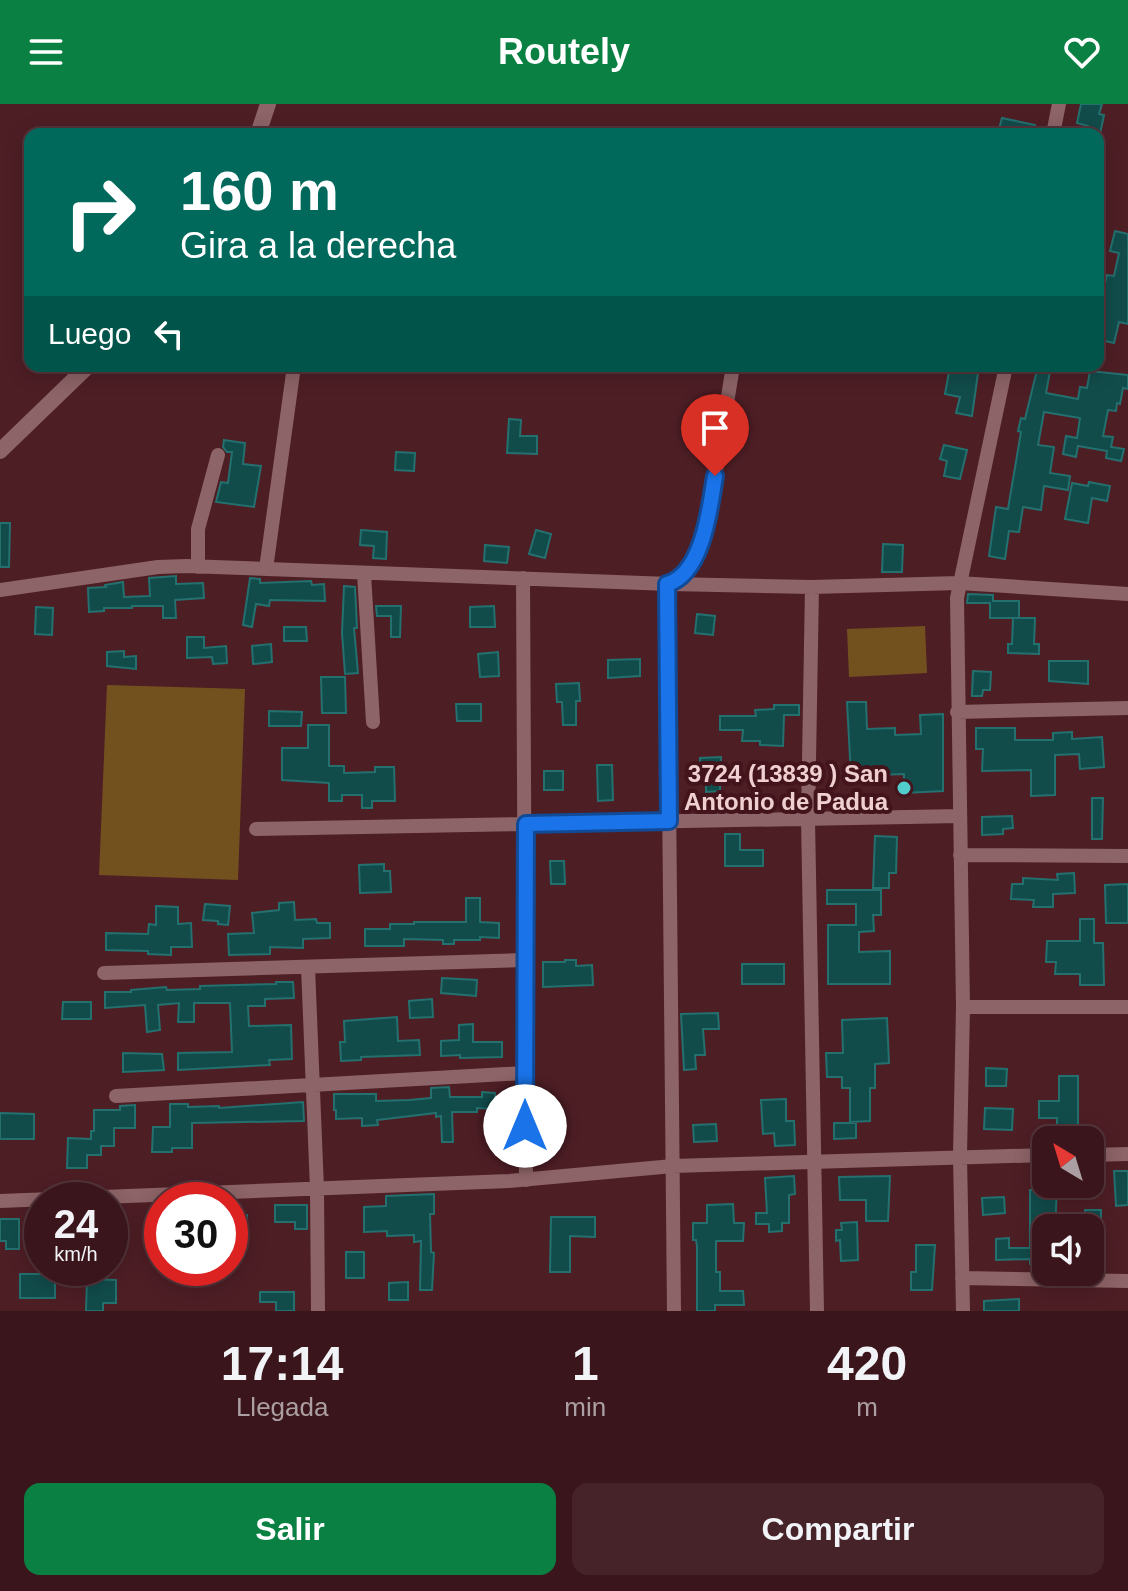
<!DOCTYPE html>
<html lang="es">
<head>
<meta charset="utf-8">
<style>
	body { margin:0; font-family:Helvetica,sans-serif; background:#452329; color:#f1f3f6; height:100vh; display:flex; flex-direction:column; font-size:30px; white-space:nowrap }
	* { box-sizing:border-box; margin:0 }
	p { font-size:26px; color:#ab9fa3 }
	.icon { flex:none; width:44px; height:44px; fill:none; stroke:currentColor; stroke-width:2; stroke-linecap:round; stroke-linejoin:round }
	.map { position:relative; height:1207px; overflow:hidden }
	.details { display:flex; flex-direction:column; background:#3a161c; flex:1 }
	.details>* { flex:none }
	.banner { position:absolute; left:24px; top:24px; width:1080px; height:244px; border-radius:16px; box-shadow:0 4px 20px #0003,0 0 0 2px #54353b; background:#00695c; color:#fff; overflow:hidden }
	.needle { width:52px; rotate:322deg }
	.buttons { position:absolute; left:1032px; top:1022px; display:grid; gap:16px }
	.buttons a { display:grid; place-items:center; width:72px; height:72px; border-radius:16px; background:#3a161c; box-shadow:0 4px 20px #0003,0 0 0 2px #54353b; font-size:40px }
	.speed { position:absolute; left:24px; top:1078px; display:flex; gap:16px; font-size:40px; font-weight:700; text-align:center }
	.speed>* { display:grid; place-content:center; width:104px; height:104px; border-radius:50%; background:#3a161c; box-shadow:0 4px 20px #0003,0 0 0 2px #54353b; line-height:1 }
	.speed small { font-size:20px; font-weight:400 }
	.speed .limit { border:12px solid #d22; background:#fff; color:#111 }
	.pin { position:absolute; display:grid; place-items:center; width:68px; height:68px; color:#fff; margin:-82px -34px; border-radius:50% 50% 50% 0; rotate:-45deg; box-shadow:0 0 8px #0007 }
	.pin .icon { rotate:45deg }
	.me { position:absolute; width:88px; margin:-44px; rotate:0deg; stroke-linejoin:round; filter:drop-shadow(0 0 6px #0008) }
	.turn { display:flex; align-items:center; gap:28px; height:168px; padding:0 24px; font-size:36px }
	.turn .icon { width:104px; height:104px; stroke-width:2.5 }
	.turn b { display:block; font-size:56px; line-height:68px }
	.then { display:flex; align-items:center; height:76px; padding:0 24px; background:#0003; gap:16px; font-size:30px }
	.eta { display:flex; justify-content:space-evenly; align-items:center; height:136px; text-align:center }
	.eta b { font-size:48px; font-weight:700; line-height:56px }
	.cta { display:flex; gap:16px; margin-top:auto; padding:16px 24px }
	.cta a { flex:1; height:92px; border-radius:16px; background:#0b8043; color:#fff; font-size:32px; font-weight:700; line-height:92px; text-align:center }
	.cta a+a { background:#452329; color:#f1f3f6 }
	header { display:flex; justify-content:space-between; align-items:center; height:104px; padding:0 24px; background:#0b8043; color:#fff; font-size:36px; font-weight:700 }
	.map>svg:first-child { display:block }
	.green { fill:#73511e }
	.building { fill:#114c4b; stroke:#24706f; stroke-width:2 }
	.lines { fill:none; stroke-linecap:round; stroke-linejoin:round }
	.minor { stroke:#8d6467; stroke-width:14 }
	.tertiary { stroke:#8d6467; stroke-width:16 }
	.route-casing { stroke:#114b97; stroke-width:20 }
	.route { stroke:#1a73e8; stroke-width:14 }
	.poi-dot { fill:#52cdcc; stroke:#43141b; stroke-width:3 }
	.labels { text-anchor:middle; stroke-width:8; stroke-linejoin:round; paint-order:stroke }
	.poi-label { font-size:24px; font-weight:bold; fill:#efcfd0; stroke:#43141b; text-anchor:end }
</style>
</head>
<body>
<header><svg class="icon" aria-label="menu" viewBox="0 0 24 24"><path d="M4 6h16M4 12h16M4 18h16"/></svg>Routely<svg class="icon" aria-label="heart" viewBox="0 0 24 24"><path d="M12 20l-8-8c-3-5 5-10 8-4 3-6 11-1 8 4z"/></svg></header>
<div class="map">
<svg width="1128" height="1207" viewBox="0 0 1128 1207">
	<rect width="100%" height="100%" fill="#4e1e25"/>
	<path class="green" d="M925 522 927 569 849 573 847 525Z
		M107 581 245 585 238 776 99 771Z"/>
	<path class="building" d="M1081 0H1102L1099 10 1104 11 1100 30H1086L1088 22 1077 19Z
		M1002 14 1035 21 1033 30H1002L1003 26 999 25Z
		M1115 127 1128 130V220L1119 218 1114 239 1101 236 1104 225 1098 223V191L1102 192 1107 171 1114 172 1119 149 1110 147Z
		M950 262H979L972 312 956 309 960 293 945 290Z
		M1038 262H1051L1046 289 1078 295 1080 283 1087 284 1090 267 1128 271V285L1123 284 1120 300 1117 299 1116 307 1108 306 1103 332 1113 333 1111 343 1124 345 1121 357 1106 354 1107 347 1078 342 1076 353 1063 350 1066 332 1077 334 1080 314 1044 308 1038 341 1054 343 1050 369 1070 372 1068 386 1044 382 1041 406 1023 403 1019 428 1009 427 1005 455 989 452 996 403 1008 405 1021 328 1018 327 1021 314 1025 315Z
		M509 315 521 316 520 332H537V350L507 349Z
		M224 336 245 339 243 360 261 362 254 403 216 398 221 378 228 379 232 348H227L223 343Z
		M944 341 967 346 960 375 944 372 947 357 940 355Z
		M396 348 415 349 414 367 395 366Z
		M1089 378 1110 382 1107 397 1092 394 1088 419 1065 415 1072 379 1088 382Z
		M0 419H10L9 463H0Z
		M361 426 387 428 386 455 373 454 374 442 360 441Z
		M536 426 551 430 545 454 529 450Z
		M883 440 903 441 902 468H882Z
		M485 441 509 443 507 459 484 457Z
		M176 472V480L203 479 204 494 175 496 176 514H163V502H132V504H104V507L89 508 88 484 106 483 105 481 123 478 124 493 150 492 149 474Z
		M250 474 260 475V479L311 477 312 481 324 480 325 497 270 496 269 502 256 500 252 523 243 521Z
		M344 482 355 483 357 524H354L358 569 345 570 342 529Z
		M968 490 993 491V497H1019V514H990V499H967Z
		M376 502H401L400 533H391V512H377Z
		M494 502 495 523H470V503Z
		M36 503 53 504 52 531 35 530Z
		M697 510 715 512 713 531 695 529Z
		M1013 514H1035L1034 540H1039V550L1008 549V540H1012Z
		M284 523H306L307 537H284Z
		M187 533H204V544L226 542 227 559 213 560 212 553 187 554Z
		M271 540 272 558 253 560 252 542Z
		M124 547V553L136 552V565L107 562V548Z
		M498 548 499 572 480 573 478 550Z
		M640 555V572L608 574V556Z
		M1049 557H1088V580L1049 577Z
		M973 567 991 568 990 586H983L982 592H972Z
		M321 573H345L346 609H322Z
		M579 579 580 597H576V621H563L562 598H557L556 580Z
		M847 598H866L867 625 895 624V631L921 630 920 611 943 610V687L904 689V670L851 672Z
		M456 600H481V617H457Z
		M774 601H799V611H784L783 642 760 641V637H742L743 626H720V612H756L755 606 774 605Z
		M269 607 302 608 301 622H269Z
		M308 621H329V662H344V669L375 668V663H394L395 697H372V704H362V691H342V697H329V679L282 676V644H308Z
		M976 624H1015V636H1053V629L1072 628V635L1102 633 1104 663 1080 665 1079 650 1055 651V691L1031 692V666L982 667 983 645H976Z
		M721 653 720 687 706 688V670H700V654Z
		M597 661H612L613 696 598 697Z
		M544 667H563V686H544Z
		M1092 694H1103L1102 735H1092Z
		M1012 712 1013 724 1003 725V730L982 731V713Z
		M725 730H740V746H763V762H725Z
		M875 732 897 733 896 769H889V784H873Z
		M550 757H564L565 780H551Z
		M384 760V767H390L391 788 360 789 359 761Z
		M1074 769 1075 789 1053 790V803H1033L1034 796 1011 795 1012 780H1023V774L1058 776 1057 770Z
		M1128 780V819H1106L1105 781Z
		M827 786H881V811H873L874 827 859 828V848L890 847V880H828V821H856V800H827Z
		M466 794H480V818L499 819V834L480 833V836H454V840H443V836L404 835V842H365V825H390V820H414V818H466Z
		M294 798 295 816 316 815 317 819H330V834L303 835V844L270 843V850L229 851 228 830 254 829 252 809 279 806V799Z
		M205 800 230 802 228 821 218 820V817L203 816Z
		M156 802 178 803V820L191 819 192 843H171V851L148 850V847L106 846V829L148 830 149 820 156 821Z
		M1080 815H1094V839H1103L1104 881H1080V870H1055L1056 858H1046L1047 837H1080Z
		M565 856H576V862L592 861 593 881 543 883V858H565Z
		M742 860H784V880H742Z
		M442 874 477 876 476 892 441 889Z
		M276 878H293L294 894 265 895V902H248L249 922 291 921 292 955 269 956 270 961 178 966V949L232 948 230 899H194V918H178L179 899 158 901 160 926 147 928 145 901 105 904V888H131V886L166 883 167 886 200 885V882L276 880Z
		M432 895 433 913 410 914 409 897Z
		M63 898H91V915H62Z
		M718 909 719 925H703L705 951H695L696 965 684 966 681 910Z
		M397 913 398 937 419 936 420 951 361 953V956L341 957 340 938H345L344 917Z
		M887 914 889 959 875 960V984H870V1017L850 1018V984H842V973H827L826 949H843L842 916Z
		M473 920V938H502V953L460 954V951L441 952V937L459 936V921Z
		M123 949 162 950 164 966 123 968Z
		M986 964 1007 965 1006 982H986Z
		M1059 972H1078V1021H1057V1014H1039V997H1059Z
		M449 983 450 993H482V988L495 989V1005L477 1004V1008H452L453 1038H442L441 1012 436 1013V1009L377 1016 378 1021 362 1022V1014L336 1015V1006H334V990H376V997L409 996 431 994V984Z
		M786 995V1017H794L795 1041 775 1042 774 1029 763 1030 761 996Z
		M303 998 304 1017 192 1019V1044H172V1048H152L153 1023H170V1000H188V1003L219 1002V1004Z
		M135 1001V1024H114V1042H101V1051H87V1064H67L68 1034 91 1035V1027H94V1006H120V1002Z
		M985 1004 1013 1005 1012 1026 984 1025Z
		M0 1009 34 1010V1035H0Z
		M834 1019H856V1034L834 1035Z
		M716 1020 717 1037 694 1038 693 1021Z
		M1114 1067H1128V1101L1116 1102Z
		M794 1072 795 1090 789 1091V1119H782V1127L769 1128V1120H756V1109H767L765 1074Z
		M890 1072 888 1117H866V1096H840L839 1073Z
		M1057 1085 1055 1124H1046V1160H1030V1155L996 1156V1135L1009 1134V1144H1030V1086Z
		M434 1090V1110H430L431 1148 434 1149 432 1186H420L421 1137 414 1138V1131L387 1132V1127L364 1128V1103L386 1102V1092Z
		M1004 1093 1005 1109 983 1111 982 1094Z
		M733 1100 734 1119H744L743 1137H716V1168H720V1187H743L744 1201H715V1207H697V1142L696 1136H693V1119H707V1101Z
		M275 1101H307V1125H295V1118H275Z
		M1085 1106H1101V1143H1090V1124H1086Z
		M230 1111H247V1145H230Z
		M551 1113H595V1133L570 1132V1168H550Z
		M0 1115H19V1145H6V1137H0Z
		M857 1118 858 1156 841 1157 840 1136 836 1137V1126H842L841 1119Z
		M916 1141H935L932 1186H911V1168H916Z
		M346 1148H364V1174H346Z
		M20 1170H55V1194H20Z
		M87 1175 116 1176V1199H103V1207H86Z
		M408 1178V1196H389V1179Z
		M260 1188H294V1207H276V1198H260Z
		M1019 1195V1207H984V1197Z"/>
	<g class="lines">
		<path class="minor" d="M1053 30 1059 0
			M198 463V425L218 351
			M266 465 294 262
			M364 470 373 618
			M523 474 526 1076
			M667 480 674 1207
			M670 480 682 469 694 452 706 427 733 262
			M812 483 808 715 817 1207
			M0 486 158 463 187 462 670 480 812 483 959 479 1128 490
			M957 608 1128 604
			M256 725 960 712
			M960 751 1128 752
			M308 863 317 1085 318 1207
			M104 869 525 856
			M963 903H1128
			M116 992 525 969
			M1090 1051 1128 1050
			M0 1097 509 1077 673 1062 1046 1051
			M962 1174 1128 1177
			M963 1207 960 1052 963 903 957 494 1006 262"/>
		<path class="tertiary" d="M258 30 268 0
			M0 347 88 262"/>
	</g>
	<g class="lines">
		<g class="route-casing">
			<path id="route" d="M525 1022 526 720 669 717 667 480C703 470 710 403 715 372"/>
		</g>
		<use href="#route" class="route"/>
	</g>
	<circle class="poi-dot" cx="904" cy="684" r="8"/>
	<g class="labels">
		<g class="poi-label">
			<text x="888" y="678">3724 (13839 ) San<tspan x="888" dy="28">Antonio de Padua</tspan></text>
		</g>
	</g>
</svg>
<div class="buttons">
<a><svg class="needle" viewBox="-14 -14 28 28"><path d="M0-13l5 13h-10z" fill="#e53935"/><path d="M0 13l5-13h-10z" fill="#ab9fa3"/></svg></a>
<a><svg class="icon" aria-label="sound" viewBox="0 0 24 24"><path d="M4 9h4l5-4v14l-5-4H4zM17 9q2 3 0 6"/></svg></a>
</div>
<div class="speed"><div>24<small>km/h</small></div><div class="limit">30</div></div>
<div class="pin" style="left:715px;top:372px;background:#d93025"><svg class="icon" aria-label="arrive" viewBox="0 0 24 24"><path d="M6 21V4h12l-3 4 3 4H6"/></svg></div>
<svg class="me" style="left:525px;top:1022px" viewBox="-20 -20 40 40"><circle r="19" fill="#fff"/><path d="M0-13L10 11 0 6-10 11z" fill="#1a73e8"/></svg>
<div class="banner">
<div class="turn"><svg class="icon" aria-label="right" viewBox="0 0 24 24"><path d="M7 20v-9h11M14 6l5 5-5 5"/></svg><div><b>160 m</b>Gira a la derecha</div></div>
<div class="then">Luego<svg class="icon" aria-label="left" viewBox="0 0 24 24"><path d="M17 20v-9H6M10 6l-5 5 5 5"/></svg></div>
</div>
</div>
<section class="details">
<div class="eta">
<div><b>17:14</b><p>Llegada</p></div>
<div><b>1</b><p>min</p></div>
<div><b>420</b><p>m</p></div>
</div>
<div class="cta"><a>Salir</a><a>Compartir</a></div>
</section>
</body>
</html>
